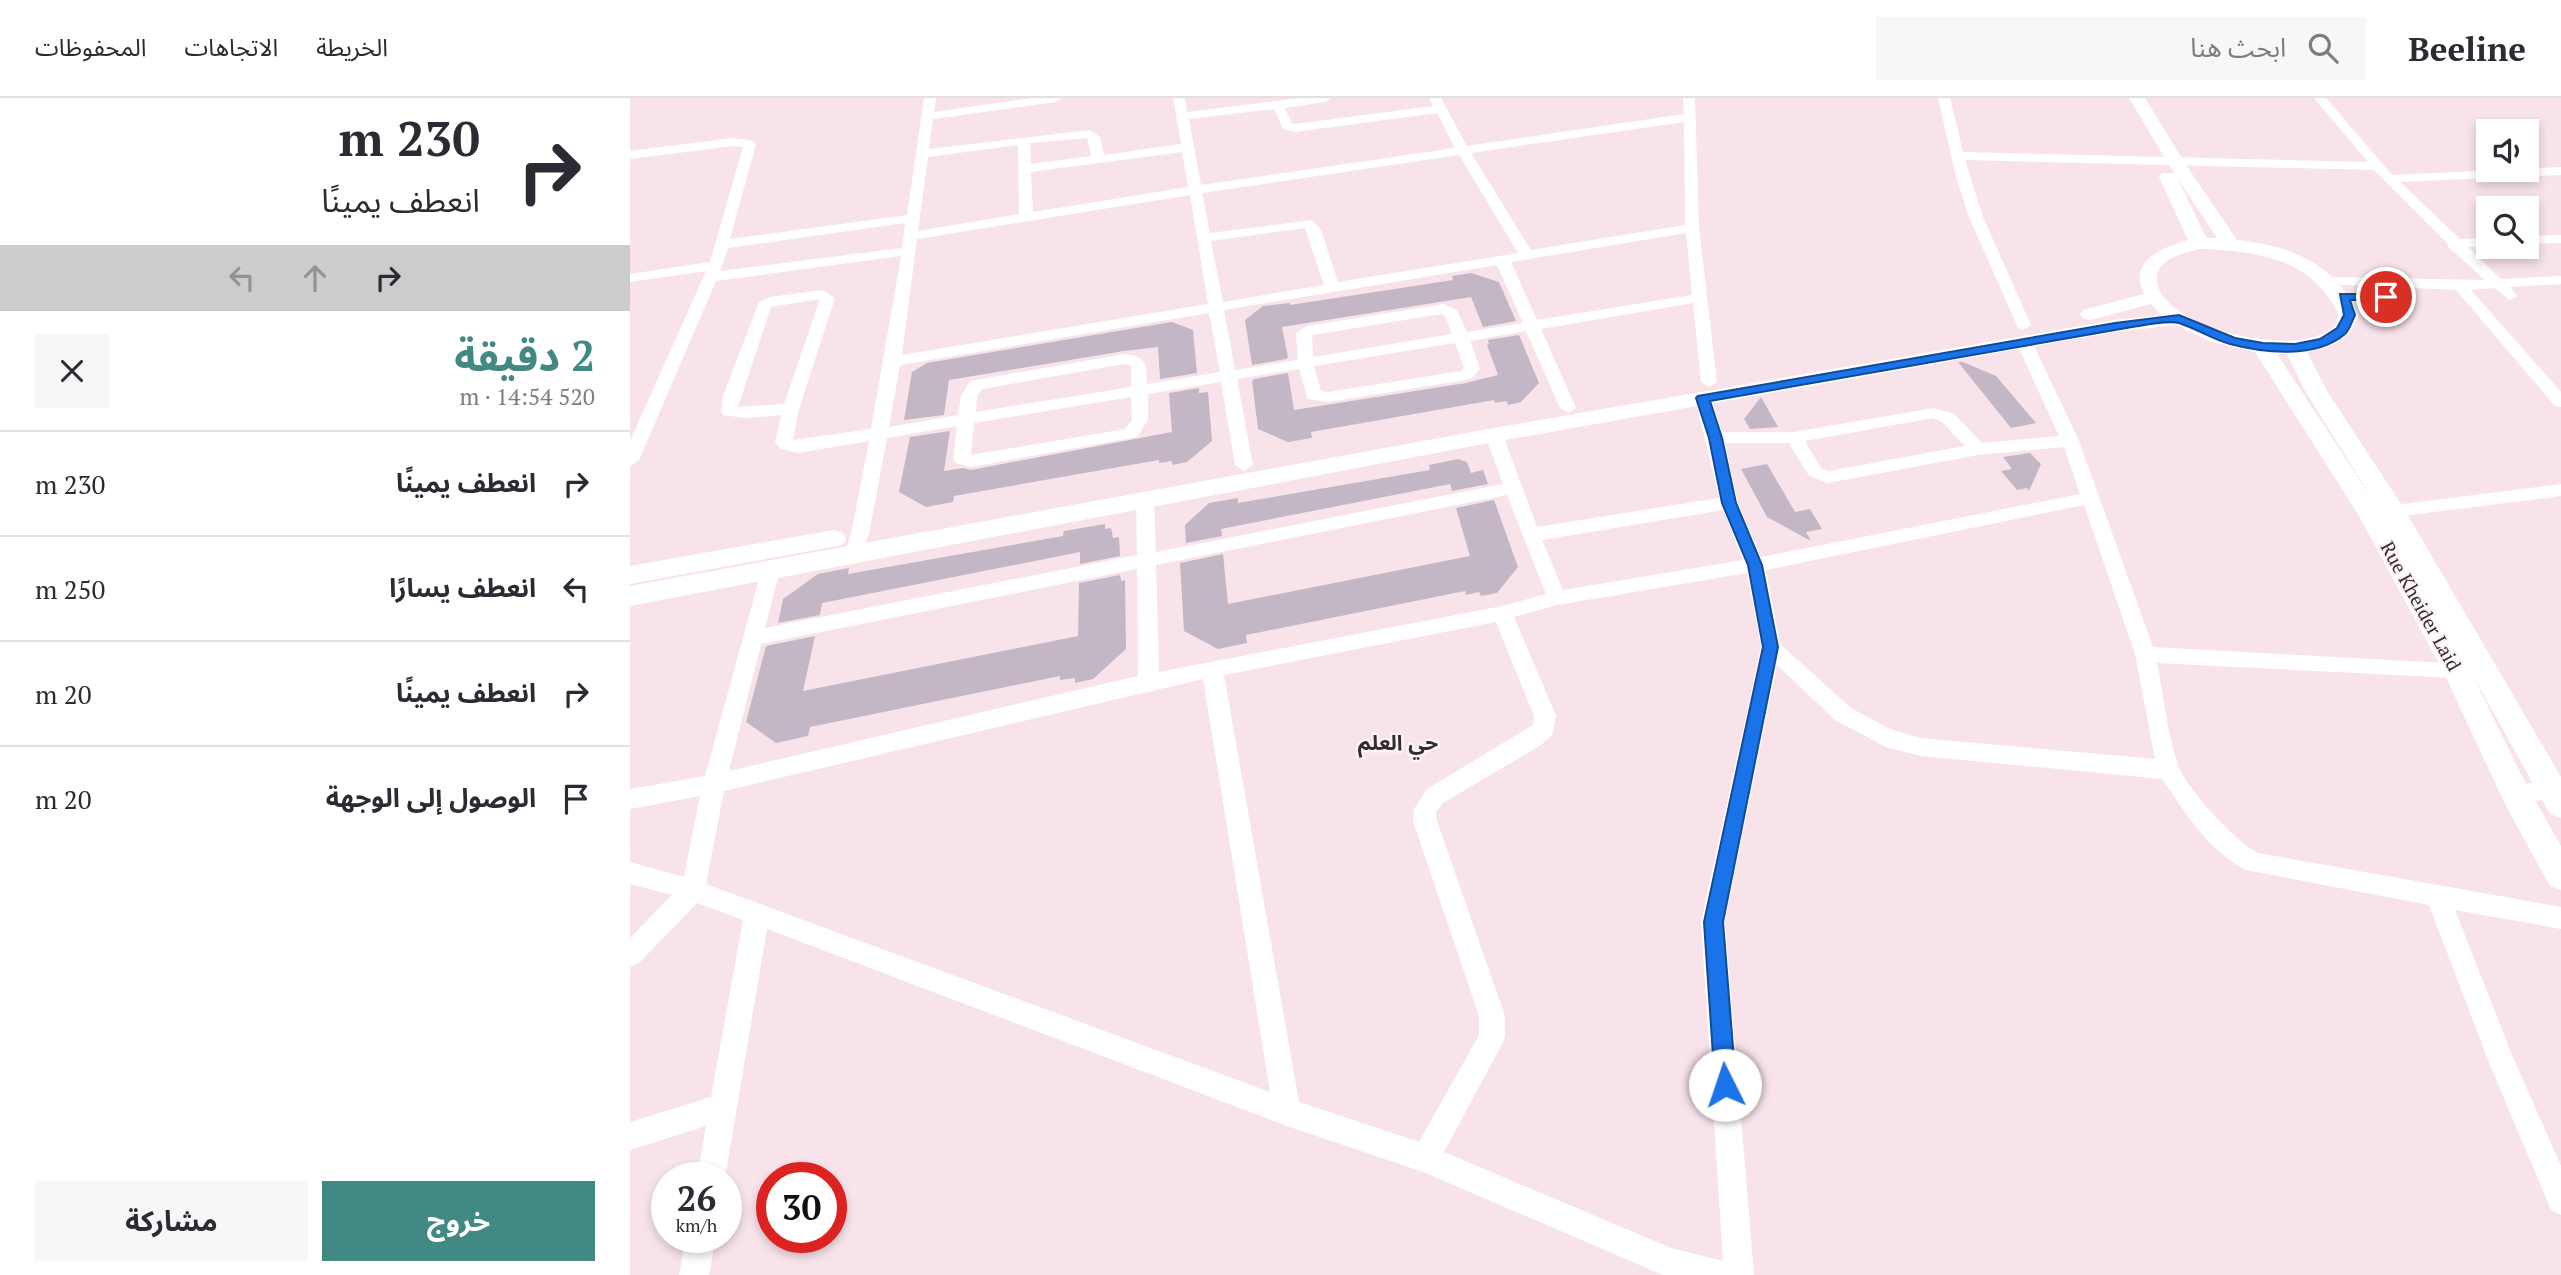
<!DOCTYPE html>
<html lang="ar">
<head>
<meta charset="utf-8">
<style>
	body { margin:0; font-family:"PT Serif","Noto Sans Arabic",serif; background:#f7f7f7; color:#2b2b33; direction:rtl; height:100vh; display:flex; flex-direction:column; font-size:26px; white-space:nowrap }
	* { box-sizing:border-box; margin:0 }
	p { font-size:23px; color:#7c7c81 }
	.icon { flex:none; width:38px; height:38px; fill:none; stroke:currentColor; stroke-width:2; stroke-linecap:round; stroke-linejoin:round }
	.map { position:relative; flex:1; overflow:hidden; direction:ltr }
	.sheet { display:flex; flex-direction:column; background:#fff; width:630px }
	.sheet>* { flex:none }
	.top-card { background:#fff; color:#2b2b33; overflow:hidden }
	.buttons { position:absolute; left:1846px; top:21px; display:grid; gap:14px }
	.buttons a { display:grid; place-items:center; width:63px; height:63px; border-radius:0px; background:#fff; box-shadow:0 4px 10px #0003; font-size:35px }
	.speed { position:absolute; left:21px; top:1064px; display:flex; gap:14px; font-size:35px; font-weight:700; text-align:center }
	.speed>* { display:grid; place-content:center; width:91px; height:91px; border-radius:50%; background:#fff; box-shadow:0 4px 10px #0003; line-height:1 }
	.speed small { font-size:18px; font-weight:400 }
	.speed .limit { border:10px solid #d22; background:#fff; color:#111 }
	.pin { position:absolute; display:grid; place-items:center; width:60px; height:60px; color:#fff; margin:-30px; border:4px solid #fff; border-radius:50%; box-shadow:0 2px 7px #0007 }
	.me { position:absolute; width:77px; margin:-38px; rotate:356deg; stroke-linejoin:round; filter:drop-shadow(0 0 5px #0008) }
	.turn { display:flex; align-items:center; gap:24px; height:147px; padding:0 35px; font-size:32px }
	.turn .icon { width:91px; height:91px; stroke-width:2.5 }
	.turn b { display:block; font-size:49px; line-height:60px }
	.lanes { display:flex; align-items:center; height:66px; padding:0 35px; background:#0003; justify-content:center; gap:35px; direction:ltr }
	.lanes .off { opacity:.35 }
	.round { display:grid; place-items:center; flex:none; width:74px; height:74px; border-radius:0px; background:#f7f7f7 }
	.head { display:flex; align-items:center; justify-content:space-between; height:119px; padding:0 35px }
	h1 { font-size:42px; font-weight:700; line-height:52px; color:#428983 }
	.cta { display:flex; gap:14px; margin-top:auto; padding:14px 35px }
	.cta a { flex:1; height:80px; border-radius:0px; background:#428983; color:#fff; font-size:28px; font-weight:700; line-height:80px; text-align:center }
	.cta a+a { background:#f7f7f7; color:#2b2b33 }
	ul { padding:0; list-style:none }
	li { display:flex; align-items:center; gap:21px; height:105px; padding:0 35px; border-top:2px solid #e1e1e2 }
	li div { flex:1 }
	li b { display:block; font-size:26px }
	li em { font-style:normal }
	header { display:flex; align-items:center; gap:42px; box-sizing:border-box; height:98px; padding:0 35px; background:#fff; border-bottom:2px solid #e1e1e2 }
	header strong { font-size:33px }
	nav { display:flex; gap:38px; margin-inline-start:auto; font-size:24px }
	.search { width:490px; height:63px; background:#f7f7f7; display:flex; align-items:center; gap:18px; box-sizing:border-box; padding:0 24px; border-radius:0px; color:#7c7c81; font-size:26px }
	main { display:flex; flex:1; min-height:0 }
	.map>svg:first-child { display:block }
	.building { fill:#c3b6c5 }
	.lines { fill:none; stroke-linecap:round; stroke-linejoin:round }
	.minor { fill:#fff; fill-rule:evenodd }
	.tertiary { fill:#fff; fill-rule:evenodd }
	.route { fill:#1a73e8; stroke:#114b97; stroke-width:2 }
	.labels { text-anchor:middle; stroke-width:5; stroke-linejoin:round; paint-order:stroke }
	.street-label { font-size:19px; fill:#342c2f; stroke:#fdf4f7 }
	.neighbourhood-label { font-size:21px; font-weight:bold; fill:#342c2f; stroke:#fdf4f7 }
</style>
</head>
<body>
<header>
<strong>Beeline</strong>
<div class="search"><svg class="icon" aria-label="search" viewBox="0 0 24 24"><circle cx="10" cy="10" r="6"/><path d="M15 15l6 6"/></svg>ابحث هنا</div>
<nav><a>الخريطة</a><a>الاتجاهات</a><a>المحفوظات</a></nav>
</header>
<main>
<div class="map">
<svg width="1931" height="1177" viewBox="0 0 1931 1177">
	<rect width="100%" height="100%" fill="#f8e3eb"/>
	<path class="building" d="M841 175 869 184 886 223 853 229 841 199 652 229 658 259 656 261 622 267 615 222 633 208 660 205V207L823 182 822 178Z
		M542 224 563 232 567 275 530 281 528 249 494 253 319 282 314 317 274 322 282 274 297 265Z
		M889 237 909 285 891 304 878 307 877 303 865 305 864 302 681 334 682 340 658 344 628 331 622 283 624 281 658 275 664 312 836 285 868 277 857 247 859 246 858 242Z
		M1328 264H1333L1366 278 1406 325 1381 330Z
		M569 290V295L578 294 582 343 557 364 542 367V363L529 365V362L324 398 323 404 296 409 269 394 280 339 320 333 314 373 333 370 341 372 542 334 539 295Z
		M1131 299 1148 329 1120 331 1114 321Z
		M1400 355 1411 366 1399 393 1397 390 1387 392 1371 373 1382 371 1373 359Z
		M828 361 837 364 841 375 853 372 858 386 822 393 820 386 591 431 592 438 556 445 555 427 579 405 608 400V405L800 372 799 367Z
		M1137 366 1165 414 1180 411 1192 431 1176 434 1181 443 1137 419 1111 371Z
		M864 402 888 469 867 495 851 498 849 494 836 497 835 493 616 537 617 545 588 551 554 533 550 465 593 456 598 506 840 458 826 410Z
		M475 426V431L481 430 483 440 489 439 490 458 450 466V454L192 505 190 517 148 525 153 501 188 476 219 470 218 476 433 438 434 433Z
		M490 477 491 483 495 482 496 551 463 581 445 585V580L430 582V578L180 629 178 638 146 645 116 624 136 548 185 538 173 593 448 538 449 485Z"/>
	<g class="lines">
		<path class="minor" d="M294 0H306L304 14 401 0H432L426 4 303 21 299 51 460 32 470 39 474 57 551 46 543 0H555L557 14 671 0H701L695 4 655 10 662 26H665L803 8 799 0H811L837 48 1054 16 1053 0H1065L1069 130 1087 284 1079 289 1071 284 1063 205 911 231 946 310 938 315 930 310 896 233 840 243 850 271 842 280 836 282 698 304 678 301 669 271 607 281 623 367 614 373 605 367 591 284 518 296V322L507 339 341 369 326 365 323 361 327 328 257 340 239 436 230 462H216L214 457 221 436 239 343 169 355 151 351 145 344 151 317 116 320 93 317 91 313 93 298 129 204 140 199 193 192 205 200 169 311 163 342 241 331 271 158 86 183 9 362 0 368V343L76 173 0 184V176L80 164 113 49 103 48 0 61V53L103 40 124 43 126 46 100 141 277 117ZM644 11 653 31 665 34 807 15 825 50 571 87 559 21ZM1054 24 1055 127 901 152 841 55ZM457 40 461 58 401 66 400 45ZM388 47 389 116 288 133 298 59ZM552 54 558 89 403 114 401 74ZM829 57 888 155 708 184 691 132 683 122 580 135 572 95ZM560 97 578 206 272 257 287 141ZM275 125 272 150 90 173 98 150ZM675 130 694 187 593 204 581 143ZM1056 135 1062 197 907 222 881 164ZM867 167 893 225 837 234 827 212 814 206 677 228 666 235 668 262 605 272 594 212ZM190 201 154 306 108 309 141 209ZM579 215 590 274 517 286C517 266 516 258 494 256L340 283 331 298 328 317 259 329 270 267ZM812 216 815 218 822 236 683 259 682 237ZM825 245 834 270 831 273 698 294 691 293 684 268ZM494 266 501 267V289L346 314 347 298 352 291ZM501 299 502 322 495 331 341 357 344 325Z
			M1308 0H1320L1333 54 1738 64 1684 0H1696L1762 77 1931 69V77L1770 84 1830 141 1858 140V148L1838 149 1871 181 1931 178V186L1880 189 1887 198 1880 202 1864 190 1841 192 1931 294V309L1925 308 1826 192 1695 186 1693 183 1700 179 1855 182 1818 149 1817 145 1744 72 1335 62 1353 119 1401 227 1393 232 1388 230 1339 119 1326 79Z
			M1931 137V145L1897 146V138Z
			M1394 239 1402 244 1449 343 1523 549 1833 566 1836 572 1833 578 1826 580 1527 565C1534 598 1537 635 1548 667 1556 690 1605 743 1628 755L1931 809V831L1825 812 1882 957 1931 1068V1117L1921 1112 1858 962 1799 807 1616 772C1577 752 1556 715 1532 681L1291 658 1256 649 1205 622 1147 567 1095 824 1124 1177H1033L793 1074 657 1028 137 831 95 1080H67L76 1028 0 1052V1024L81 999 113 822 67 805 9 865 0 869V840L42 797 0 786V764L54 779 70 698 0 711V691L75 678 133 467H147L150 472 135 530 507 457 506 402 509 398H521L524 402 526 454 873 386 855 337 864 332 873 337 907 429 1089 400 1065 300 1073 295 1081 300 1092 334H1164L1304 310 1324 316 1352 345 1429 338 1386 244ZM1303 320 1312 324 1335 348 1199 373 1191 370 1175 343ZM1095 345H1159L1179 378 1198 385 1348 357 1434 349 1450 396 1131 459 1108 405ZM877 397 916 496 872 508 529 574 526 467ZM1454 407 1505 556 1525 661 1291 640 1262 632 1221 610 1150 546 1136 472ZM1093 412 1113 462 933 492 912 442ZM507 471 508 578 99 673 131 546ZM1117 475 1131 549 1071 824 1093 1163 1041 1150 814 1054 871 948 875 939V918L807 723 806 714 813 705 911 647 922 637 926 618 884 519 927 507ZM866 524 904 618 903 627 797 691 784 711 783 723 849 918V937L789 1044 669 1004 594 577ZM573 581 640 994 76 786 94 693Z
			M1931 386V398L1749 421 1743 419 1740 415 1743 411 1749 409Z
			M1931 678V698L1886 707 1878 704 1875 697 1878 690Z
			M56 1139H86L79 1177H49Z"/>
		<path class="tertiary" d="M1499 0H1515L1554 64 1607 142C1662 148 1704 165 1729 217 1720 242 1703 249 1677 254L1697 293 1773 409 1931 679V720L1920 716 1842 576 1897 688 1931 748V792L1920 788 1875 706 1813 573 1729 418 1625 254 1579 243 1546 227 1485 234 864 344 0 508V488L864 330 1485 222 1531 217 1521 206 1460 222 1453 220 1450 216 1453 212 1514 196C1497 163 1533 149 1558 142L1529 79 1532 75H1544ZM1548 81 1587 140H1576ZM1570 151C1627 153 1682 160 1709 217L1705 228C1667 265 1513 226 1528 174 1533 159 1557 154 1570 151ZM1647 256H1657L1675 293 1747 408Z
			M204 432 213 435 216 441 213 447 0 486V468Z"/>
	</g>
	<path class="route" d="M1710 196H1756L1762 199 1756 202H1720L1725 217C1722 223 1720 231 1715 236 1686 261 1634 255 1600 246 1582 241 1567 231 1549 225 1536 221 1500 230 1485 232L1080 303 1092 340 1106 405 1132 467 1148 549 1093 824 1106 987 1103 994 1095 997 1088 994 1085 987 1074 824 1133 549 1118 467 1092 405 1079 340 1066 300 1068 298 1485 225 1549 217 1605 240 1633 245 1665 246 1690 241 1707 230 1714 217Z"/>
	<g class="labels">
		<g class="street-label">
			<text transform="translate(1791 508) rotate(61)" y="7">Rue Kheider Laid</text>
		</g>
		<g class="neighbourhood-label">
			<text x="768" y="652">حي العلم</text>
		</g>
	</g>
</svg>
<div class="buttons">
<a><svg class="icon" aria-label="sound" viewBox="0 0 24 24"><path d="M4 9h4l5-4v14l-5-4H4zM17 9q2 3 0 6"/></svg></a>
<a><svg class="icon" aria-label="search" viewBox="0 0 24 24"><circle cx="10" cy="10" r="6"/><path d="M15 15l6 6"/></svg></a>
</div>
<div class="speed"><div>26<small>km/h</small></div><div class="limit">30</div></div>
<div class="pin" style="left:1756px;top:199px;background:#d93025"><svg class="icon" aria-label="arrive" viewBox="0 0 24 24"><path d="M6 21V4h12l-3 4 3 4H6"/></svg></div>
<svg class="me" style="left:1095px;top:987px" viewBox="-20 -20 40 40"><circle r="19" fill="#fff"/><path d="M0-13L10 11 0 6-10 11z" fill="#1a73e8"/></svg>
</div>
<section class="sheet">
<div class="top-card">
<div class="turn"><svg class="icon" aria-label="right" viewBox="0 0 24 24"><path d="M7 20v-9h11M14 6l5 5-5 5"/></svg><div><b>230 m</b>انعطف يمينًا</div></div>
<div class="lanes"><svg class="icon off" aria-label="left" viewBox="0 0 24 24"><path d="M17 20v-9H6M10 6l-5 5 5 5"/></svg><svg class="icon off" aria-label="ahead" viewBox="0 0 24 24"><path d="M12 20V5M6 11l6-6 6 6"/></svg><svg class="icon" aria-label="right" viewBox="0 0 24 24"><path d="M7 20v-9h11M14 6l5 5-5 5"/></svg></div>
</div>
<div class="head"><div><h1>2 دقيقة</h1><p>520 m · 14:54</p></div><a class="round"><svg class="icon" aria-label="close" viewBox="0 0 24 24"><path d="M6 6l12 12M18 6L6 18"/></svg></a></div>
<ul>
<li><svg class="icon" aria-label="right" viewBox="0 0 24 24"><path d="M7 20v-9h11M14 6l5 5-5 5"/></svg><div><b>انعطف يمينًا</b></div><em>230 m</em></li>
<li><svg class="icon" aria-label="left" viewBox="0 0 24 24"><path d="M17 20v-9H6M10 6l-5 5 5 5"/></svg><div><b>انعطف يسارًا</b></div><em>250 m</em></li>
<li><svg class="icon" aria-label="right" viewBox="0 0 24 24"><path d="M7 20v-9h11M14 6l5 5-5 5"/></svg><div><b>انعطف يمينًا</b></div><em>20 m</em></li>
<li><svg class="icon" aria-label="arrive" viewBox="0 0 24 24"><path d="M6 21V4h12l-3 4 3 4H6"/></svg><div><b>الوصول إلى الوجهة</b></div><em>20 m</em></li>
</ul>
<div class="cta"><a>خروج</a><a>مشاركة</a></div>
</section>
</main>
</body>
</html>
